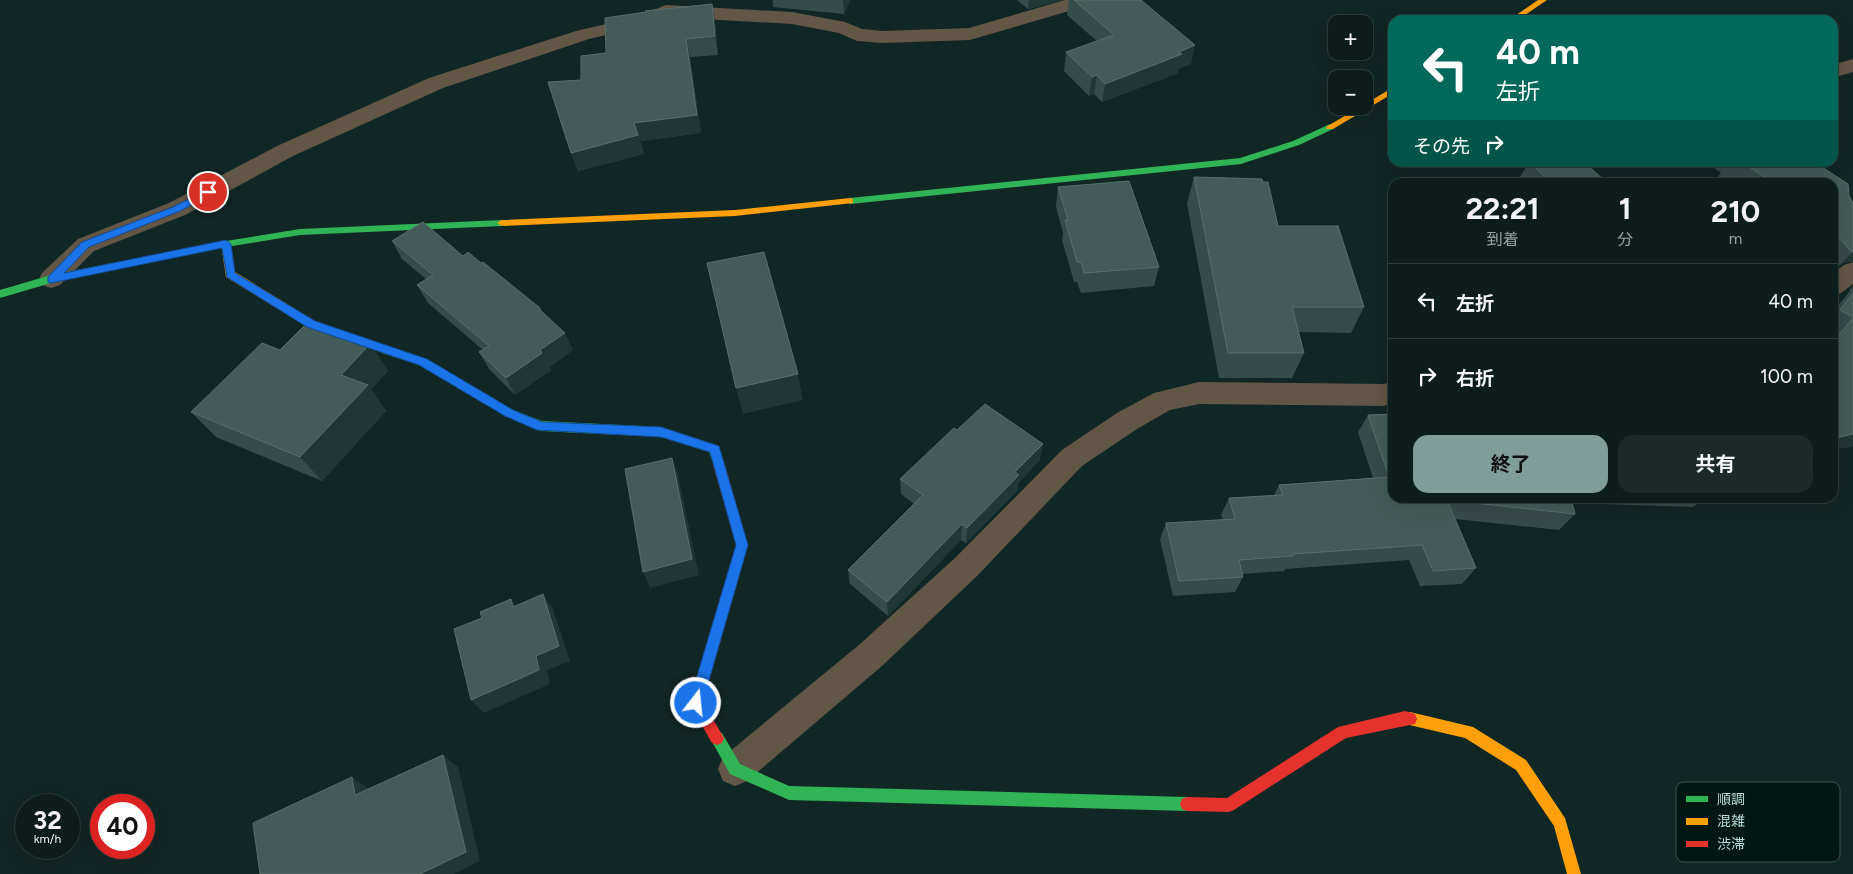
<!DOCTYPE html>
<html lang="ja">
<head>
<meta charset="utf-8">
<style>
	body { margin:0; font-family:Figtree,"Noto Sans JP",sans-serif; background:#1b2a29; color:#f1f3f6; height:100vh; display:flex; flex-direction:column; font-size:19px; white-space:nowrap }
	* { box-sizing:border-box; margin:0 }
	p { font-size:16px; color:#9aa2a3 }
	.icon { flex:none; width:28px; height:28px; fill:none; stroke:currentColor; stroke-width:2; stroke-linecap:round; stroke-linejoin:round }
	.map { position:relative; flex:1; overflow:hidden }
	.panel { position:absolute; left:1388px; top:178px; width:450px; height:325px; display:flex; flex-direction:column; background:#0d1d1c; border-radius:15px; box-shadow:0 5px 20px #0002,0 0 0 1px #2d3b3b }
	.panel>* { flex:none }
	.banner { position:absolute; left:1388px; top:15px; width:450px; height:152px; border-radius:15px; box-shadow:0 5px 20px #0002,0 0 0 1px #2d3b3b; background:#00695c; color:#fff; overflow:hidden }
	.tools { position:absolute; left:1328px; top:15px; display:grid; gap:10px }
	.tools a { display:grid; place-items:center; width:45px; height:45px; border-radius:10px; background:#0d1d1c; box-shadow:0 5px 20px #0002,0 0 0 1px #2d3b3b; font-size:25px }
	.speed { position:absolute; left:15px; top:794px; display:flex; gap:10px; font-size:25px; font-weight:700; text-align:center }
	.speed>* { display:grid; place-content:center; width:65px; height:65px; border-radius:50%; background:#0d1d1c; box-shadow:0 5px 20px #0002,0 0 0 1px #2d3b3b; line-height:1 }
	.speed small { font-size:12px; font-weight:400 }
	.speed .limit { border:8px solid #d22; background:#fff; color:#111 }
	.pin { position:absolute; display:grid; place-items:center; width:42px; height:42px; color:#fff; margin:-21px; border:2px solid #fff; border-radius:50%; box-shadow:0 1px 5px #0007 }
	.me { position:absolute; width:55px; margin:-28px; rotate:16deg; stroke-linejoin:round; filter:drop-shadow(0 0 4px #0008) }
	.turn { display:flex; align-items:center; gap:18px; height:105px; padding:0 25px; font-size:22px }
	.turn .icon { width:65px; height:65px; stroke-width:2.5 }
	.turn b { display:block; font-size:35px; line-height:42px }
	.then { display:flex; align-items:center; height:48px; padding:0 25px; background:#0003; gap:10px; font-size:19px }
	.eta { display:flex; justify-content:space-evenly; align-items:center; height:85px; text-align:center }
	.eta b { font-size:30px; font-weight:700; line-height:35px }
	.cta { display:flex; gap:10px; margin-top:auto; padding:10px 25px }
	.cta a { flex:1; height:58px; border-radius:15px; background:#809e99; color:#111; font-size:20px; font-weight:700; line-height:58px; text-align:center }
	.cta a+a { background:#1b2a29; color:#f1f3f6 }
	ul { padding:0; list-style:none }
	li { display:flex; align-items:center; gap:15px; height:75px; padding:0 25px; border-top:1px solid #2d3b3b }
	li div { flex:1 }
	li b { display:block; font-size:19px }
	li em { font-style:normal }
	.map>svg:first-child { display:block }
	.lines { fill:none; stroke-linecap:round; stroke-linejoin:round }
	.street { fill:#625646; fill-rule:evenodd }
	.fast { fill:#30b455; fill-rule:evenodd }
	.slow { fill:#ff9f0a; fill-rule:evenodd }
	.jam { fill:#e5322d; fill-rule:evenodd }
	.wall { fill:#364c4a }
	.shaded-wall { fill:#213735 }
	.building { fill:#445c59; stroke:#57706d }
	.route { fill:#1a73e8; stroke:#114b97 }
	.key { fill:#001814; stroke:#38534f; stroke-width:1 }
	.key-label { font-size:14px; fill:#bbded8 }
</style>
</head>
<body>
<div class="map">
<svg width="1853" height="874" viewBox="0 0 1853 874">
	<rect width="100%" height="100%" fill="#112725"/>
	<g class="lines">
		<path class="street" d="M1065 0H1096L1093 4 970 40 883 43 857 41 839 33 792 24 668 17 649 25 589 39 443 88 293 156 185 215 94 251 60 285 51 288 42 285 39 279 42 273 78 239 169 203 277 146 429 78 576 31 636 17 666 5 792 12 845 22 862 29 883 31 969 28Z
			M1853 59V72L1832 78V65Z
			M1853 262V284L1841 293 1832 296V274L1844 265Z
			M1199 382 1384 384 1392 382V403L1384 406 1199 404 1170 410 1137 429 1082 466 977 576 882 666 747 781 735 786 723 781 718 769 723 757 860 644 955 558 1062 450 1117 413 1154 393Z"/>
		<path class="fast" d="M1330 124 1333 125V129L1299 145 1241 164 850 204 845 201 850 198 1240 158 1293 141Z
			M502 220 507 223 502 226 300 235 226 247 51 283 0 298V290L51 275 226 241 300 229Z
			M386 346 427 359 513 410 542 421 661 427 718 446 725 465 723 468H715L709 452 661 437 541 431 505 416 419 365 382 353 381 350 382 347Z
			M717 731 722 733 740 764 789 786 1187 797 1192 799 1194 804 1192 809 1187 811 789 800 730 774 710 738 712 733Z"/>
		<path class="slow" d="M1538 0H1547L1518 20H1509Z
			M1392 88V94L1333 129H1327L1326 127Z
			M850 198 853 199V203L735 216 502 226 497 223 502 220 735 210Z
			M226 241 231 244 235 272 315 321 390 347 391 350 390 353 386 354 307 327 226 277 221 244Z
			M1410 712 1473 727 1526 760 1565 818 1581 874H1567L1554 826 1516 770 1465 738 1405 724 1403 719 1405 714Z"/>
		<path class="jam" d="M719 460 723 462 725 465 748 545 703 702 724 738 722 743 717 745 712 743 689 703 736 545 713 465 715 462Z
			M1405 711 1415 714 1417 719 1415 724 1346 738 1234 810 1229 812 1187 811 1182 809 1180 804 1182 799 1187 797 1227 798 1338 727Z"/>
	</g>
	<path class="wall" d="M773 0H850L844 14 773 7Z
		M1017 0H1063L1028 9Z
		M1069 0H1141L1191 64 1178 69V73L1102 102 1094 94 1089 96 1064 71 1066 52 1097 41 1067 15Z
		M715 22 718 55 690 57 701 133 640 141 644 154 578 171 571 153 581 80 606 53Z
		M1474 162H1496L1478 167Z
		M1529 162H1584L1606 182H1517Z
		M1706 162H1814L1849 196 1853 203V261L1843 263 1832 271V182H1727L1718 176 1721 173Z
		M1194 177 1263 182 1278 226 1364 307 1351 333 1299 332 1304 353 1292 378H1219L1187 204Z
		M1058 187 1159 267 1154 286 1081 293 1077 282H1074L1062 240 1063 233 1056 207Z
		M392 241 463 256 481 263 540 308 543 313 573 350 549 367 551 370 515 395 489 369 479 352 483 350 428 303 417 285 426 279 402 259Z
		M1853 286V446L1832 450V337L1833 335H1832V313L1850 291 1849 290Z
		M370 344 388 371 371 389 386 411 322 481 216 437 191 412 280 350Z
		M1392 414V498H1705L1693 507 1572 503 1575 514 1559 530 1455 519 1476 568 1462 584 1420 586 1409 560 1285 569 1284 571 1242 574 1243 577 1235 592 1173 596 1160 539 1166 523 1223 520 1221 515 1229 498 1274 495 1279 485 1373 478 1358 432 1368 415Z
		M957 430 1040 460 1018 483 1017 491 966 543 961 540 888 616 850 584 848 570 914 504 901 494 900 479Z"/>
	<path class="shaded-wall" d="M843 0H850L844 14Z
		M1029 0H1063L1028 9Z
		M712 4 715 22 718 55 715 36Z
		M686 39 690 57 701 133 640 141 644 154 578 171 571 153 634 123Z
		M1195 45 1191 64 1178 69V73L1102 102 1105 84Z
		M1097 75 1094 94 1089 96 1092 77Z
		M1481 162H1496L1478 167Z
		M1853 252V260L1843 263 1833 271Z
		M565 333 573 350 549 367 551 370 515 395 506 378 540 350Z
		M370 344 388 371 371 389 386 411 322 481 300 457 341 375Z
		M798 374 803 400 743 414 736 388Z
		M1853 434V446L1832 450V439Z
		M1043 444 1040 460 1018 483 1017 491 966 543 967 528 1015 472Z
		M672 458 678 475 699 575 650 588 643 572Z
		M962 524 961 540 888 616 887 602Z
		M543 594 553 609 570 661 547 670 550 684 484 713 471 700 536 656Z
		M511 599 522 614 513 607Z
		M443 755 458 767 480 861 454 874H420Z
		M352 777 369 789 355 795Z"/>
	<path class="building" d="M1074 0H1141L1195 45 1179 52 1182 54 1105 84 1097 75 1092 77 1066 52 1114 35Z
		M712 4 715 36 686 39 697 115 634 123 638 135 571 153 548 82 581 80V56L606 53 605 18 646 12 645 11Z
		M1530 162H1584L1606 182H1550Z
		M1742 162H1814L1848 184 1849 196 1853 203V252H1852L1832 230V182H1772Z
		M1194 177 1262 179 1263 182H1268L1278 226H1338L1364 307H1292L1304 353H1228Z
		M1129 181 1159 267 1084 273 1081 262H1077L1065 220H1068L1058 187Z
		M423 222 463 256 468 252 481 263 483 262 540 308 539 309 565 333 540 350 542 353 506 378 479 352 489 346 417 285 433 275 392 241Z
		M764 252 798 374 736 388 707 263Z
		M1853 293V317L1840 310Z
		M1853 318V434L1832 439V343Z
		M309 321 370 344 341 375 368 385 300 457 191 412 262 343 280 350Z
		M985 404 1043 444 1015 472 1019 475 967 528 962 524 887 602 848 570 923 495 900 479 954 428 957 430Z
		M1392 414V498H1571L1575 514 1447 500 1476 568 1433 571 1422 545 1293 554V556L1239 560 1243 577 1179 581 1166 523 1235 519 1229 498 1283 495 1279 485 1389 477 1368 415Z
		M672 458 692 559 643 572 625 469Z
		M543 594 559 646 536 656 539 670 471 700 454 629 482 618 480 612 511 599 513 607Z
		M443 755 466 852 420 874H260L253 823 352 777 355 795Z"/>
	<path class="route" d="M208 189 212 192 211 195 180 211 89 247 64 273 226 240 231 244 235 273 315 321 427 359 513 410 542 422 661 427 719 446 748 545 701 708 696 710 691 708 689 703 736 545 710 452 661 437 537 430 505 416 419 365 307 327 227 277 222 248 51 283 48 282V277L82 242 173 207Z"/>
	<rect x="1676" y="782" width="164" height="80" rx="8" class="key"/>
	<rect x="1686" y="796" width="22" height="6" fill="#30b455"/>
	<rect x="1686" y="818" width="22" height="7" fill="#ff9f0a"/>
	<rect x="1686" y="841" width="22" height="6" fill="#e5322d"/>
	<g class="key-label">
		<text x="1717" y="804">順調</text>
		<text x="1717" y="826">混雑</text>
		<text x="1717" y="849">渋滞</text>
	</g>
</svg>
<div class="tools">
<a>+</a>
<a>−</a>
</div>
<div class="speed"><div>32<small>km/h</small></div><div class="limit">40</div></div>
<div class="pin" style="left:208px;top:192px;background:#d93025"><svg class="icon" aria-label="arrive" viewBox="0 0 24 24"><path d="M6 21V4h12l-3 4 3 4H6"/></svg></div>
<svg class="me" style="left:696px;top:703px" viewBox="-20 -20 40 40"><circle r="17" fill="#1a73e8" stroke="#fff" stroke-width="3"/><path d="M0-11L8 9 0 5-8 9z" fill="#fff"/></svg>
<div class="banner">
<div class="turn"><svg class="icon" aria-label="left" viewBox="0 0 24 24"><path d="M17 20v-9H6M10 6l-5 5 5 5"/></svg><div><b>40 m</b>左折</div></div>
<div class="then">その先<svg class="icon" aria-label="right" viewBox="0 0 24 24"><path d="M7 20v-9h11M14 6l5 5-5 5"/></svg></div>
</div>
<section class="panel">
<div class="eta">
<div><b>22:21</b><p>到着</p></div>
<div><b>1</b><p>分</p></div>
<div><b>210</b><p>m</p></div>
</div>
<ul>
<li><svg class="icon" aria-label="left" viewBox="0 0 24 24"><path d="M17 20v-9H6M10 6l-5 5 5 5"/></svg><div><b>左折</b></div><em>40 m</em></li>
<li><svg class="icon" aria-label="right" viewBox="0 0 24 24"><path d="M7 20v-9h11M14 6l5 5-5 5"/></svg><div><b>右折</b></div><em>100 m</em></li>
</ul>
<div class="cta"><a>終了</a><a>共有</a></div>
</section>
</div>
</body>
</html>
